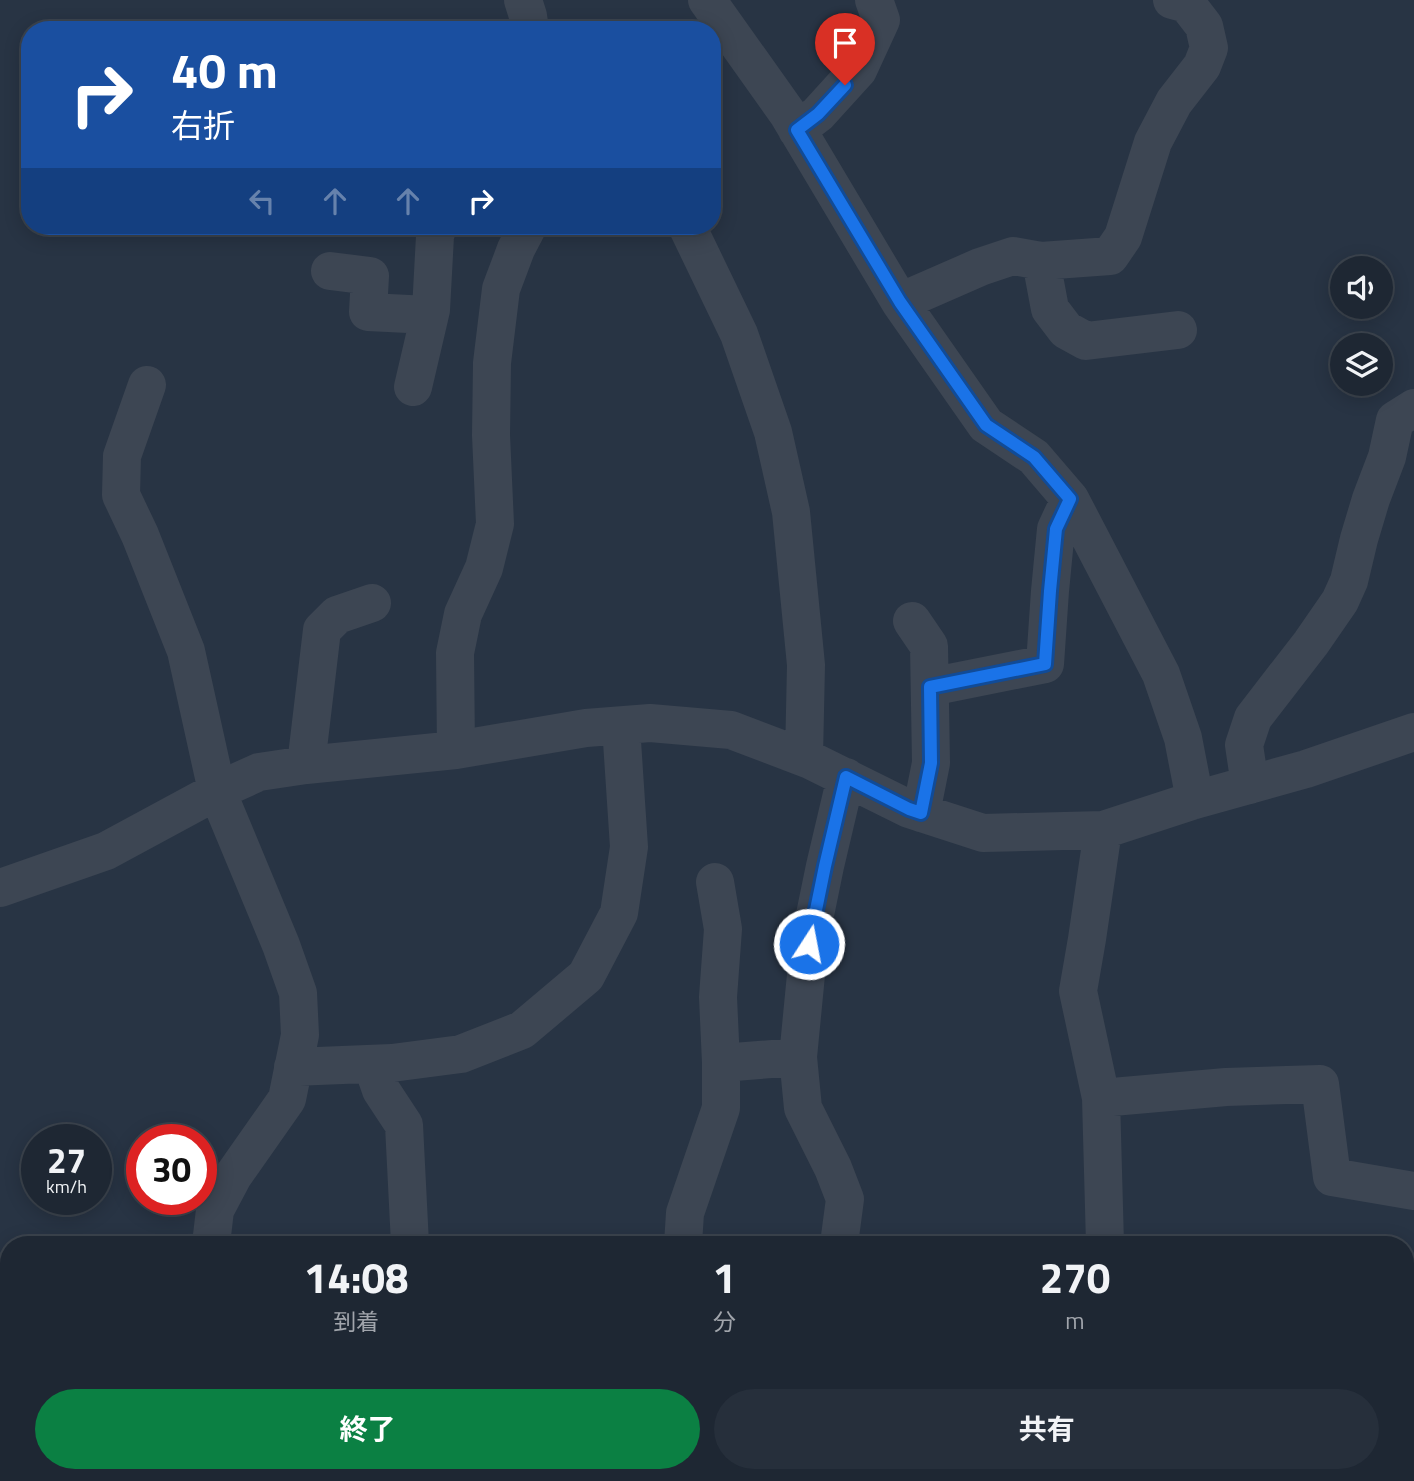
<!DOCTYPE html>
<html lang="ja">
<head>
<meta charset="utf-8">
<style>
	body { margin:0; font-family:"Titillium Web","Noto Sans JP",sans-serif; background:#262f3b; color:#f1f3f6; height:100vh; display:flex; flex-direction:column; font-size:26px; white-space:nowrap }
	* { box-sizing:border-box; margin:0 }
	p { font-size:23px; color:#a1a5ac }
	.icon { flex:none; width:38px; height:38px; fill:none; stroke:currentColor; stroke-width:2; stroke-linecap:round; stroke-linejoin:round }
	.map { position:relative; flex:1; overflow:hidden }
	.details { position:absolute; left:0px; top:1236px; width:1414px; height:247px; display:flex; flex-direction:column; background:#1e2733; border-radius:28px 28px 0 0; box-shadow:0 4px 18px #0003,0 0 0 2px #3c444e }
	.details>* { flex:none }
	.top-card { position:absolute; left:21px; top:21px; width:700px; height:214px; border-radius:28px; box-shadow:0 4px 18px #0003,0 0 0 2px #3c444e; background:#1a4fa0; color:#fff; overflow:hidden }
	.controls { position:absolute; left:1330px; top:256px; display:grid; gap:14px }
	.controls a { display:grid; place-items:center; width:63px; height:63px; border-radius:50%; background:#1e2733; box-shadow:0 4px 18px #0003,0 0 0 2px #3c444e; font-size:35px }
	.speed { position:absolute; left:21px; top:1124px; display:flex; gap:14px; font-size:35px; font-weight:700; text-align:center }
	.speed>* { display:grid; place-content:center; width:91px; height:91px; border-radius:50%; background:#1e2733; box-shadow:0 4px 18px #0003,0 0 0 2px #3c444e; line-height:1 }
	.speed small { font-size:18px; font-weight:400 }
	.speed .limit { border:10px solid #d22; background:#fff; color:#111 }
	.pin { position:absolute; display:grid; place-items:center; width:60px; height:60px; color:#fff; margin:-72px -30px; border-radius:50% 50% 50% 0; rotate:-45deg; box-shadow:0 0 7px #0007 }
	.pin .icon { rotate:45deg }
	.me { position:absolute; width:77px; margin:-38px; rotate:11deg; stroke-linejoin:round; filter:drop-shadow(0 0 5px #0008) }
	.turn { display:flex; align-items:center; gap:24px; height:147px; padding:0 35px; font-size:32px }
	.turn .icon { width:91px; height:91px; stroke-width:2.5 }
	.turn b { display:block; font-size:49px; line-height:60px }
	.lanes { display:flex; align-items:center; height:66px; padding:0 35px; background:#0003; justify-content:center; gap:35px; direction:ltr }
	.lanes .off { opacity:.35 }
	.eta { display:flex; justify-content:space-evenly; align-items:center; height:119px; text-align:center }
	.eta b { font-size:42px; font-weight:700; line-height:49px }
	.cta { display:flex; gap:14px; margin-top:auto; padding:14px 35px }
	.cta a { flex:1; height:80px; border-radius:42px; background:#0b8043; color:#fff; font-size:28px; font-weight:700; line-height:80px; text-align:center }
	.cta a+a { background:#262f3b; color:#f1f3f6 }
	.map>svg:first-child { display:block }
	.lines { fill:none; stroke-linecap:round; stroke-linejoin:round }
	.minor { stroke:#3d4653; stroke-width:38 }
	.route-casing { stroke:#114b97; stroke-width:18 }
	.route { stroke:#1a73e8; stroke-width:12 }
</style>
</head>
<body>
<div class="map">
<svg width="1414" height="1481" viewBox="0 0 1414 1481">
	<rect width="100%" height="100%" fill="#283444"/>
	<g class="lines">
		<path class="minor" d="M523 0 528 16 530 30
			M707 0 788 114 900 302 986 425 1034 457 1070 499 1161 674 1183 738 1195 800
			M797 130 818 114 858 70 881 20 874 0
			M687 226 739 334 773 432 791 512 806 665 804 757
			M1041 261 1050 309 1066 330 1086 341 1178 330
			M330 271 370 276 368 312 429 315
			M900 302 980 267 1013 256 1041 261 1110 256 1123 237 1153 142 1174 102 1202 66 1209 48 1204 26 1187 4 1172 0
			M147 385 122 456 121 495 140 535 186 651 217 791 281 945 298 993 300 1035 287 1099 233 1176 215 1210 211 1244
			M413 387 431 310 435 236 438 226
			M912 621 929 646 931 763 921 813
			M930 687 1045 664 1050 591 1056 529 1070 499
			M456 750 455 653 463 614 484 568 495 524 491 435 492 363 501 289 516 249 528 226
			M306 765 322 630 337 615 372 603
			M1250 785 1244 745 1253 718 1311 643 1340 601 1349 581 1359 539 1371 499 1387 457 1395 420 1414 408
			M1103 830 1087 939 1078 991 1101 1098 1105 1244
			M715 882 723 929 718 997 721 1063
			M0 888 106 851 217 791 259 772 306 765 456 750 586 728 650 723 731 730 810 760 909 809 983 833 1103 830 1195 800 1306 769 1414 732
			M372 1064 381 1090 404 1125 410 1244
			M293 1067 392 1063 461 1054 522 1030 586 976 619 913 629 847 621 726
			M1101 1098 1226 1087 1320 1084 1332 1177 1414 1191
			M683 1244 685 1213 721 1108V1063L798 1057
			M839 1244 845 1199 833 1168 803 1108 798 1057 809 944 825 866 846 777
			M0 1303 9 1302
			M1405 1376 1414 1374
			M351 1474V1480
			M1118 1474 1119 1481
			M0 1479 23 1481
			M232 1481 235 1474
			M747 1481 748 1474
			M858 1481V1474"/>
	</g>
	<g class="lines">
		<g class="route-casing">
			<path id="route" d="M809 944 825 866 846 777 909 809 921 813 931 763 930 687 1045 664 1050 591 1056 529 1070 499 1034 457 986 425 900 302 797 130 818 114 845 85"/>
		</g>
		<use href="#route" class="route"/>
	</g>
</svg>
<div class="controls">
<a><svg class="icon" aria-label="sound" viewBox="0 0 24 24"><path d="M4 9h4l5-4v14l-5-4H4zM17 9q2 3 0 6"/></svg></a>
<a><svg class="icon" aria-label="layers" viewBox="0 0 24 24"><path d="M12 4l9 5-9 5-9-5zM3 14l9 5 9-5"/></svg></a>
</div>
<div class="speed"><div>27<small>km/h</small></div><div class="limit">30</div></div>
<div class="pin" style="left:845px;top:85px;background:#d93025"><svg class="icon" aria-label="arrive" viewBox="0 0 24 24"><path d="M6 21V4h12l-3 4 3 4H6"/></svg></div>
<svg class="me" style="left:809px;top:944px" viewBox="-20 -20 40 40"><circle r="17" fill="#1a73e8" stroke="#fff" stroke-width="3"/><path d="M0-11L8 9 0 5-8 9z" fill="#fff"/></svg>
<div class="top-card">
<div class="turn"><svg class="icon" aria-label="right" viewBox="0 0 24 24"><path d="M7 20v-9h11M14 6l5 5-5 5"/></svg><div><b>40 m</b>右折</div></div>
<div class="lanes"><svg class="icon off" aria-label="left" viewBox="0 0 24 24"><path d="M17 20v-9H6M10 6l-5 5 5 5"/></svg><svg class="icon off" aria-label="ahead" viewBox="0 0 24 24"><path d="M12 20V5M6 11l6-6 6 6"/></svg><svg class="icon off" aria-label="ahead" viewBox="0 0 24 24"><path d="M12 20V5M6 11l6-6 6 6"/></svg><svg class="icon" aria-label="right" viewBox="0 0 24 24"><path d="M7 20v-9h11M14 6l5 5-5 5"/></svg></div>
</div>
<section class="details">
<div class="eta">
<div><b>14:08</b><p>到着</p></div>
<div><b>1</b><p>分</p></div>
<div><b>270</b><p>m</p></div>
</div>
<div class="cta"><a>終了</a><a>共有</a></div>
</section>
</div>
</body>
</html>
